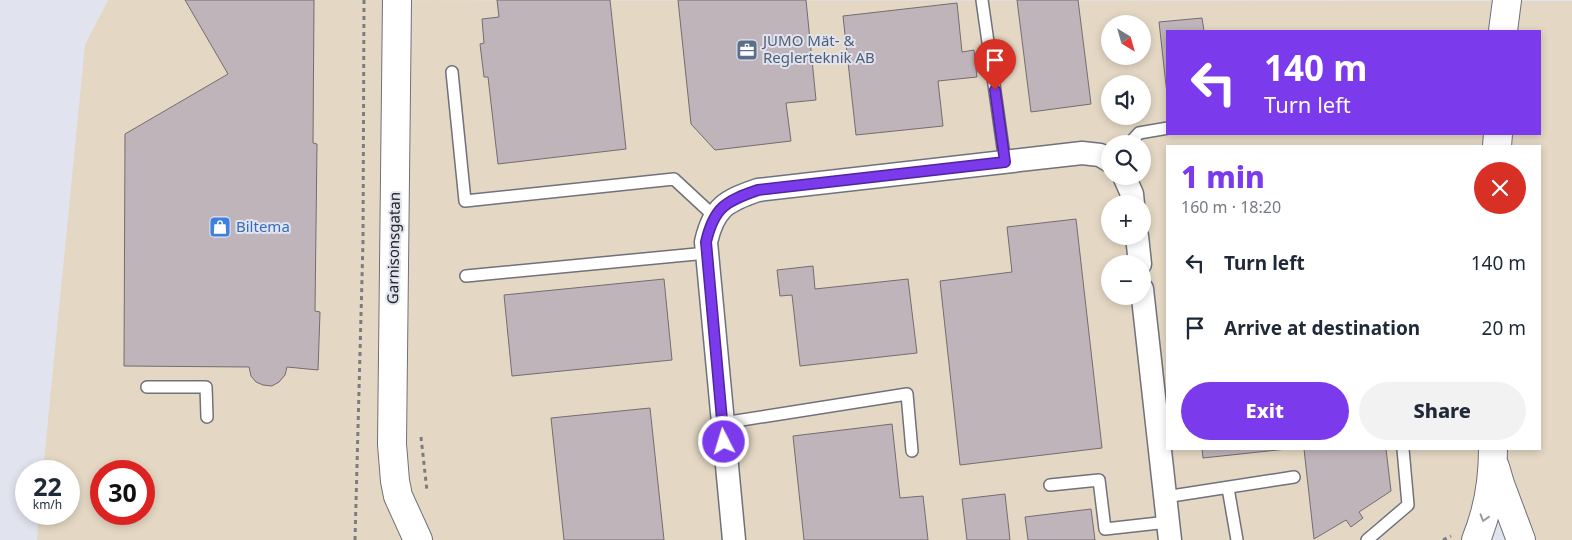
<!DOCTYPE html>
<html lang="en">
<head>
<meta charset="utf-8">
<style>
	body { margin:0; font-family:"Noto Sans",sans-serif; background:#f2f2f3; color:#1f2937; height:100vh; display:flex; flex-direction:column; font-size:19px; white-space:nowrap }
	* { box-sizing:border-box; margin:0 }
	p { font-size:16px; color:#747a83 }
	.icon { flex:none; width:28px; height:28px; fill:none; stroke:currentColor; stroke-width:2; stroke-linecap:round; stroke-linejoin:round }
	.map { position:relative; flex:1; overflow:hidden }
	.drawer { position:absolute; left:1166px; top:145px; width:375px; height:305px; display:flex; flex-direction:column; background:#fff; border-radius:0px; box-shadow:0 2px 8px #0003 }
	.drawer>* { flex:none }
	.hud { position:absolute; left:1166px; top:30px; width:375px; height:105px; border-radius:0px; box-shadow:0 2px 8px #0003; background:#7c3aed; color:#fff; overflow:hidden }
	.needle { width:32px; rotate:143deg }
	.controls { position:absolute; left:1101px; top:15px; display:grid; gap:10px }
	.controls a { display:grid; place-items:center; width:50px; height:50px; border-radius:50%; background:#fff; box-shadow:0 2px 8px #0003; font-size:25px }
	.speed { position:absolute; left:15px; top:460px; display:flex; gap:10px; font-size:25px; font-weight:700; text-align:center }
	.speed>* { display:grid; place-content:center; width:65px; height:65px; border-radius:50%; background:#fff; box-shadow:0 2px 8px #0003; line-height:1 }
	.speed small { font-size:12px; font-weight:400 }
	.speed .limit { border:8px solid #d22; background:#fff; color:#111 }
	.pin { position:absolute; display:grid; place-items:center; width:42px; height:42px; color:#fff; margin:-51px -21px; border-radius:50% 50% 50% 0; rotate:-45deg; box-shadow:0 0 5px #0007 }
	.pin .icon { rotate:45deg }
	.me { position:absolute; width:55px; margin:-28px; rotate:355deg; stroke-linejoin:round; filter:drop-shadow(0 0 4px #0008) }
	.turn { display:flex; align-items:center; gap:18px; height:105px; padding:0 15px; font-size:22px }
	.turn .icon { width:65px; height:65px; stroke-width:2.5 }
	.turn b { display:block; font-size:35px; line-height:42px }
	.round { display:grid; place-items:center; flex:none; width:52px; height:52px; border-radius:26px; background:#f2f2f3 }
	.overview { display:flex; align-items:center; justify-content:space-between; height:85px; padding:0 15px }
	h1 { font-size:30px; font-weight:800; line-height:38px; color:#7c3aed }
	.button { display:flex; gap:10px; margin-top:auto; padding:10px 15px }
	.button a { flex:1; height:58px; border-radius:30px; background:#7c3aed; color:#fff; font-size:20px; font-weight:800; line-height:58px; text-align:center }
	.button a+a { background:#f2f2f3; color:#1f2937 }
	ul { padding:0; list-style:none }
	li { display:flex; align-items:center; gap:15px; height:65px; padding:0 15px }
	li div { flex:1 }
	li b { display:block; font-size:19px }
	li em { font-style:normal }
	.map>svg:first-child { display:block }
	.industrial { fill:#e4d8c4; fill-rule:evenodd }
	.building { fill:#bfb4ba; stroke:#756b71 }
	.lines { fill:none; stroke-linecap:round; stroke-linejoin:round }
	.lane-casing { stroke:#6f717b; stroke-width:14 }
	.street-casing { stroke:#6f717b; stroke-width:25 }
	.secondary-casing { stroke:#6f717b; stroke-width:30 }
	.primary-casing { stroke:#6f717b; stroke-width:30 }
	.path { stroke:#7a7c83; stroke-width:3; stroke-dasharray:4 4; stroke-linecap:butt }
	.lane { stroke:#fff; stroke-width:11 }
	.street { stroke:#fff; stroke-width:22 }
	.secondary { stroke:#fff; stroke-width:28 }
	.primary { stroke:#fff; stroke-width:28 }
	.oneway { stroke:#9b9b9d }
	.route-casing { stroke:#51269a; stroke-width:12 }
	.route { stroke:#7c3aed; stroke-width:9 }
	.labels { text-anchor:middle; stroke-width:4; stroke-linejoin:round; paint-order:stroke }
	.service-label { font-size:15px; fill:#4e5e75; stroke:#e1e3ee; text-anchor:start }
	.shop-label { font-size:15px; fill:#366cbe; stroke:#e1e3ee; text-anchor:start }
	.street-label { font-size:15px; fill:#202125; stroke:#e1e3ee }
</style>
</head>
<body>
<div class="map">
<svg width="1572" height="540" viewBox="0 0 1572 540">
	<rect width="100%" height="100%" fill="#e1e3ee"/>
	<path class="industrial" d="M108 0 1572 1V540H1528L1506 480 1466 540H37L39 514H69V471H43L85 45ZM1110 24H1142V56H1110ZM1168 31H1540V134H1168ZM1110 84H1142V116H1110ZM1110 144H1142V176H1110ZM1168 146H1540V449H1168ZM1110 204H1142V236H1110ZM1110 264H1142V296H1110ZM101 471H144V514H101Z"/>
	<path class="building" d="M185 0H314L313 143 317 144 315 311 320 312 318 370 287 367 285 375 279 382 272 386 263 385 256 382 251 376 249 367 124 366 125 134 228 74Z
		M497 0H610L626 149 498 164 488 77H484L480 44 484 43 482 19 499 17Z
		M678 0H806L816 100 786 103 791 141 715 150 691 124Z
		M1017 0H1078L1091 104 1031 112Z
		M957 3 962 52 974 50 977 77 938 81 943 126 856 135 843 16Z
		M1202 18 1204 31H1168L1167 94 1159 22Z
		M1076 219 1102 448 960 465 940 281 1012 272 1007 227Z
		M813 266 815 289 908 279 917 353 800 366 792 295 780 296 777 270Z
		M664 279 672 360 512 376 504 295Z
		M650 408 664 540H564L551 418Z
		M892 424 900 498 923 496 928 540H804L793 436Z
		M1202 449H1287L1203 458Z
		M1304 449H1386L1391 491 1359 512 1363 518 1351 527 1346 520 1314 539Z
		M1005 494 1010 540H967L962 499Z
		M1091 509 1095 540H1028L1025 517Z"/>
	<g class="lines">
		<g class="lane-casing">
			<path id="lane" d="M982 0 1005 162
				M452 72 465 201 674 179 715 217
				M1129 144 1139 133 1168 128
				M466 276 707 253
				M147 387H206L207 417
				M723 423 907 394 912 451
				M1050 485 1099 480 1105 529 1168 522
				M1228 488 1237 540
				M1165 497 1294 477
				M1367 540 1408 505 1403 449"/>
		</g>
		<g class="street-casing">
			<path id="street" d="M1124 176 1132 194 1133 204
				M1137 236 1140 264
				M1142 289 1170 540
				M734 540 706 242C714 207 726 201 758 190L1082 153 1100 155 1110 161"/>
		</g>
		<g class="secondary-casing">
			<path id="secondary" d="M397 0 392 444 395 481 398 496 418 540"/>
		</g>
		<g class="primary-casing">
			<path id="primary" d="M1503 31 1507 0
				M1497 146 1498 134
				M1495 467 1500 484 1521 540
				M1476 540C1488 511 1493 480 1493 449"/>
		</g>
		<path class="path" d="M421 437 427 491
			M355 540 363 241 364 0
			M1443 540 1451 536"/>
		<use href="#lane" class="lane"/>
		<use href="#street" class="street"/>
		<use href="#secondary" class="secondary"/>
		<use href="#primary" class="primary"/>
	</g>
	<defs><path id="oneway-chevron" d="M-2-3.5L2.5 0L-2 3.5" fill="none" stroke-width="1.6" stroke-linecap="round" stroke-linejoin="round" transform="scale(1.25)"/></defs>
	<use class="oneway" href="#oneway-chevron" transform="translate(1484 518) rotate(107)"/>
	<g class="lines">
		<g class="route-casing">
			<path id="route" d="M724 442 706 242C714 207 726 201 758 190L1005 162 995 90"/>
		</g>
		<use href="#route" class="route"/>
	</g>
	<defs>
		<g id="office-square" transform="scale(1.125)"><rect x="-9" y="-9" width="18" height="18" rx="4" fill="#5c6f8a" stroke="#e1e3ee"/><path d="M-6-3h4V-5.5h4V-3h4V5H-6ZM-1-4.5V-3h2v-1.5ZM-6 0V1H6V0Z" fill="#fff"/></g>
		<g id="shop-square" transform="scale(1.125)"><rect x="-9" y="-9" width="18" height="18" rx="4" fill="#3f7fe0" stroke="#e1e3ee"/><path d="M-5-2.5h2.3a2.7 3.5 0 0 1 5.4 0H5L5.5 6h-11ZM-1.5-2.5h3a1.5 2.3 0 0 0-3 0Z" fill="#fff"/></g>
	</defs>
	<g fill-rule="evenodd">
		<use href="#office-square" x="747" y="50"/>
		<use href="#shop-square" x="220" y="227"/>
	</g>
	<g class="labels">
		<g class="service-label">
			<text x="763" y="46">JUMO Mät- &amp;<tspan x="763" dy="17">Reglerteknik AB</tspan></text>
		</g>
		<g class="shop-label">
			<text x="236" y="232">Biltema</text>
		</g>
		<g class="street-label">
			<text transform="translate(394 248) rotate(-89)" y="5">Garnisonsgatan</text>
		</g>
	</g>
</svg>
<div class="controls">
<a><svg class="needle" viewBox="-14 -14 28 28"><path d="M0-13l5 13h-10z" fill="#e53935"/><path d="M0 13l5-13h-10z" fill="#747a83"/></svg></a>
<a><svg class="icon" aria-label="sound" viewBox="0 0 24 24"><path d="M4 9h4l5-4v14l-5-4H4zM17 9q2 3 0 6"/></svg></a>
<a><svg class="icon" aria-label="search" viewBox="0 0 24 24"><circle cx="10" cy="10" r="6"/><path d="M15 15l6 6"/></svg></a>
<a>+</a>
<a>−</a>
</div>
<div class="speed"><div>22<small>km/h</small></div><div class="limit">30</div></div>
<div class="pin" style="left:995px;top:90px;background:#d93025"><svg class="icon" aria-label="arrive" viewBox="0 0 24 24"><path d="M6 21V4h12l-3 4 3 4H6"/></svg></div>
<svg class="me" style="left:724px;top:442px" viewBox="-20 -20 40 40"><circle r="17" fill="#7c3aed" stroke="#fff" stroke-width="3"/><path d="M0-11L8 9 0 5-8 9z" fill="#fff"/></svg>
<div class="hud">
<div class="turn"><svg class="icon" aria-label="left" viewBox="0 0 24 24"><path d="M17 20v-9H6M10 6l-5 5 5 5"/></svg><div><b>140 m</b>Turn left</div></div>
</div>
<section class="drawer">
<div class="overview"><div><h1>1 min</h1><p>160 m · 18:20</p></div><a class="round" style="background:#d93025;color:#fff"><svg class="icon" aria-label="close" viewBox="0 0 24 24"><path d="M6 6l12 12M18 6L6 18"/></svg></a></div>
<ul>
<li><svg class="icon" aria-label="left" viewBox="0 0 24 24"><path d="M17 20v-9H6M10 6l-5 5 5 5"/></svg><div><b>Turn left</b></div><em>140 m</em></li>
<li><svg class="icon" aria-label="arrive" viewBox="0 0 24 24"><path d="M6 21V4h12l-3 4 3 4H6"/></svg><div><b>Arrive at destination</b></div><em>20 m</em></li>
</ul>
<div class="button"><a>Exit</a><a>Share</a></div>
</section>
</div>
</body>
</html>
